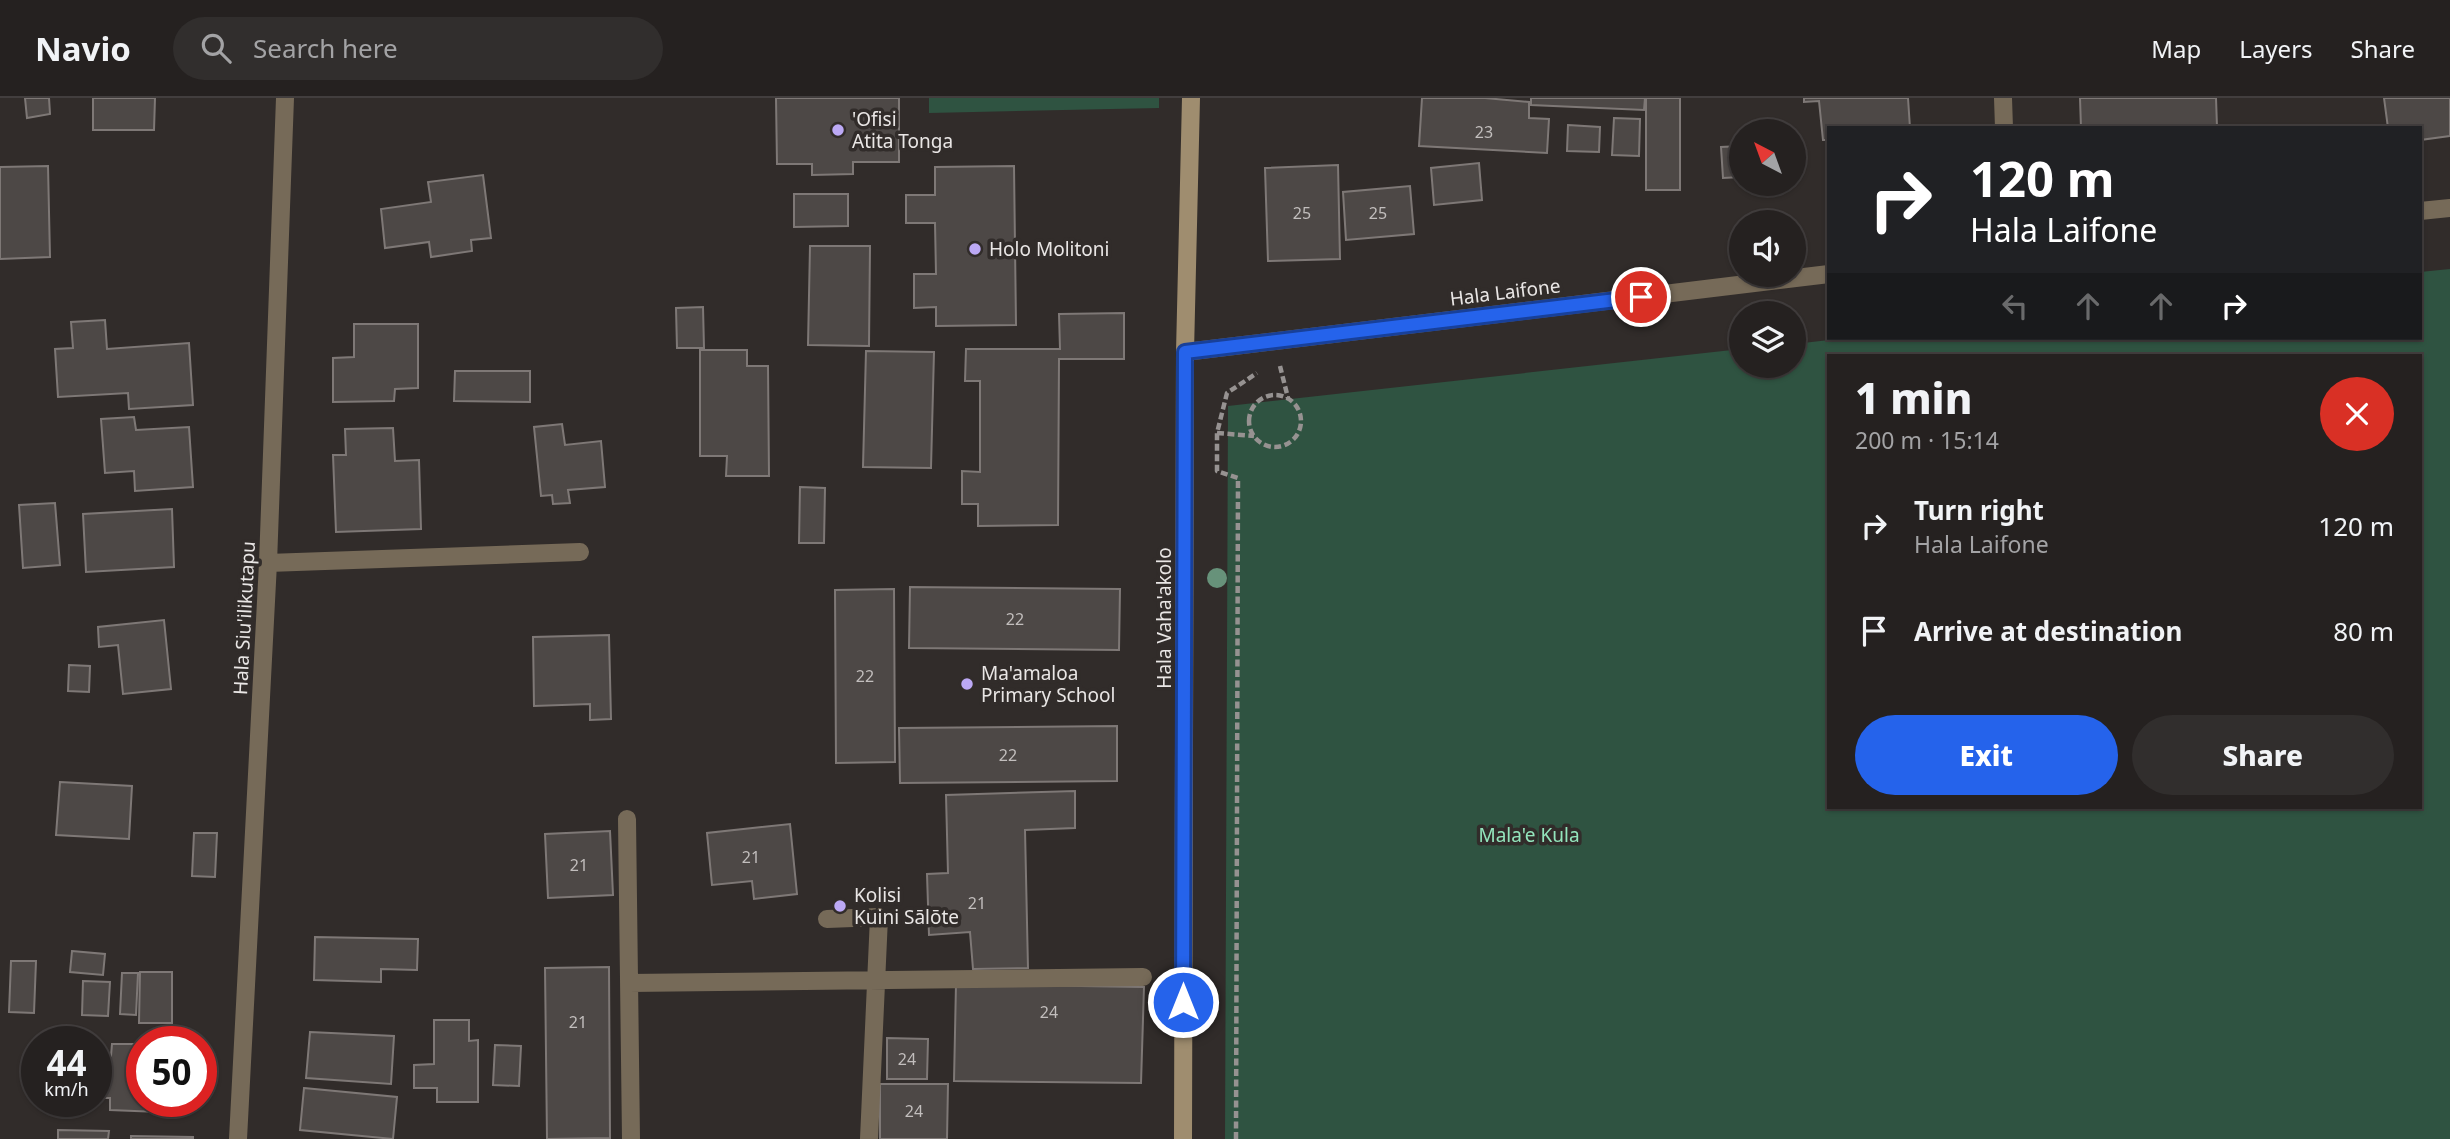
<!DOCTYPE html>
<html lang="en">
<head>
<meta charset="utf-8">
<style>
	body { margin:0; font-family:"Noto Sans",sans-serif; background:#312e2d; color:#f1f3f6; height:100vh; display:flex; flex-direction:column; font-size:26px; white-space:nowrap }
	* { box-sizing:border-box; margin:0 }
	p { font-size:23px; color:#a3a3a5 }
	.icon { flex:none; width:38px; height:38px; fill:none; stroke:currentColor; stroke-width:2; stroke-linecap:round; stroke-linejoin:round }
	.map { position:relative; flex:1; overflow:hidden }
	.side { position:absolute; left:1827px; top:256px; width:595px; height:455px; display:flex; flex-direction:column; background:#252120; border-radius:0px; box-shadow:0 2px 5px #0004,0 0 0 2px #423e3e }
	.side>* { flex:none }
	.guide { position:absolute; left:1827px; top:28px; width:595px; height:214px; border-radius:0px; box-shadow:0 2px 5px #0004,0 0 0 2px #423e3e; background:#202124; color:#fff; overflow:hidden }
	.needle { width:46px; rotate:319deg }
	.controls { position:absolute; left:1729px; top:21px; display:grid; gap:14px }
	.controls a { display:grid; place-items:center; width:77px; height:77px; border-radius:50%; background:#252120; box-shadow:0 2px 5px #0004,0 0 0 2px #423e3e; font-size:35px }
	.speed { position:absolute; left:21px; top:928px; display:flex; gap:14px; font-size:35px; font-weight:700; text-align:center }
	.speed>* { display:grid; place-content:center; width:91px; height:91px; border-radius:50%; background:#252120; box-shadow:0 2px 5px #0004,0 0 0 2px #423e3e; line-height:1 }
	.speed small { font-size:18px; font-weight:400 }
	.speed .limit { border:10px solid #d22; background:#fff; color:#111 }
	.pin { position:absolute; display:grid; place-items:center; width:60px; height:60px; color:#fff; margin:-30px; border:4px solid #fff; border-radius:50%; box-shadow:0 2px 7px #0007 }
	.me { position:absolute; width:77px; margin:-38px; rotate:0deg; stroke-linejoin:round; filter:drop-shadow(0 0 5px #0008) }
	.turn { display:flex; align-items:center; gap:24px; height:147px; padding:0 28px; font-size:32px }
	.turn .icon { width:91px; height:91px; stroke-width:2.5 }
	.turn b { display:block; font-size:49px; line-height:60px }
	.lanes { display:flex; align-items:center; height:66px; padding:0 28px; background:#0003; justify-content:center; gap:35px; direction:ltr }
	.lanes .off { opacity:.35 }
	.round { display:grid; place-items:center; flex:none; width:74px; height:74px; border-radius:37px; background:#312e2d }
	.summary { display:flex; align-items:center; justify-content:space-between; height:119px; padding:0 28px }
	h1 { font-size:42px; font-weight:800; line-height:52px }
	.action { display:flex; gap:14px; margin-top:auto; padding:14px 28px }
	.action a { flex:1; height:80px; border-radius:42px; background:#2563eb; color:#fff; font-size:28px; font-weight:800; line-height:80px; text-align:center }
	.action a+a { background:#312e2d; color:#f1f3f6 }
	ul { padding:0; list-style:none }
	li { display:flex; align-items:center; gap:21px; height:105px; padding:0 28px }
	li div { flex:1 }
	li b { display:block; font-size:26px }
	li em { font-style:normal }
	header { display:flex; align-items:center; gap:42px; box-sizing:border-box; height:98px; padding:0 35px; background:#252120; border-bottom:2px solid #423e3e }
	header strong { font-size:33px }
	nav { display:flex; gap:38px; margin-inline-start:auto; font-size:24px }
	.search { width:490px; height:63px; background:#312e2d; display:flex; align-items:center; gap:18px; box-sizing:border-box; padding:0 24px; border-radius:38px; color:#a3a3a5; font-size:26px }
	.map>svg:first-child { display:block }
	.green { fill:#2f5341; fill-rule:evenodd }
	.building { fill:#4d4846; stroke:#7e7876; stroke-width:2 }
	.lines { fill:none; stroke-linecap:round; stroke-linejoin:round }
	.path { stroke:#969291; stroke-width:4.5; stroke-dasharray:7 3.5; stroke-linecap:butt }
	.service { stroke:#766a58; stroke-width:18 }
	.minor { stroke:#766a58; stroke-width:18 }
	.tertiary { stroke:#766a58; stroke-width:18 }
	.secondary { stroke:#9f8d6f; stroke-width:18 }
	.tree { fill:#67927a }
	.route-casing { stroke:#184099; stroke-width:18 }
	.route { stroke:#2563eb; stroke-width:12 }
	.poi-dot { fill:#bca9f5; stroke:#312c2a; stroke-width:2.5 }
	.labels { text-anchor:middle; stroke-width:7; stroke-linejoin:round; paint-order:stroke }
	.number-label { font-size:16px; fill:#c2bebd }
	.poi-label { font-size:19px; fill:#e9e6e5; stroke:#312c2a; text-anchor:start }
	.street-label { font-size:19px; fill:#e9e6e5; stroke:#312c2a }
	.park-label { font-size:19px; fill:#93e5bc; stroke:#312c2a }
</style>
</head>
<body>
<header>
<strong>Navio</strong>
<div class="search"><svg class="icon" aria-label="search" viewBox="0 0 24 24"><circle cx="10" cy="10" r="6"/><path d="M15 15l6 6"/></svg>Search here</div>
<nav><a>Map</a><a>Layers</a><a>Share</a></nav>
</header>
<div class="map">
<svg width="2450" height="1041" viewBox="0 0 2450 1041">
	<rect width="100%" height="100%" fill="#312c2a"/>
	<path class="green" d="M929 0H1159V10L929 15Z
		M2450 171V1041H1225L1228 308 1741 251V268H1794V246L1847 240H2420V174ZM1829 257H2420V709H1829Z"/>
	<path class="building" d="M25 0H49L50 16 27 20Z
		M93 0H155L154 32H93Z
		M776 0H899V64H853V76L812 77V66H777Z
		M1422 0H1485L1529 4V20L1549 21 1547 55 1419 48Z
		M1531 0H1645L1644 12 1531 7Z
		M1646 0H1680V92H1646Z
		M1804 0H1908L1910 30H1829V42H1823L1819 3 1804 4Z
		M2080 0H2216L2217 29 2081 30Z
		M2384 0H2450V38L2420 42V30H2388Z
		M1614 20 1640 21 1639 58 1612 57Z
		M1568 27 1600 29 1599 54 1567 53Z
		M1741 48V79L1723 80 1721 49Z
		M1479 65 1482 102 1434 107 1431 70Z
		M1338 67 1340 161 1268 163 1265 70Z
		M48 68 50 159 0 161V69Z
		M1014 68 1016 227 936 228V209L914 210V176H936L935 125H906V97H935V69Z
		M483 77 491 140 471 142 472 153 431 159 429 144 385 150 381 111 431 104 428 84Z
		M1410 88 1414 136 1346 142 1343 94Z
		M794 96H848V128L794 129Z
		M810 148H870L869 248 808 247Z
		M703 209 704 250H677L676 210Z
		M1124 215V261H1059L1058 427 978 428V406H962V373L980 374V283H965L966 251H1060L1059 216Z
		M105 222 107 251 189 245 193 307 129 311 128 295 58 299 55 251 73 250 71 224Z
		M354 226H418V290L395 291 394 303 333 304V260L354 259Z
		M700 252H747V268H768L769 378H726L727 358H700Z
		M866 253 934 254 931 370 863 369Z
		M455 273H530V304L454 303Z
		M134 319 136 332 189 329 193 389 135 393 134 373 105 375 101 321Z
		M562 326 565 347 601 343 605 389 568 392 570 405 553 406 552 397 541 398 534 329Z
		M393 330 395 363 419 362 421 431 336 434 333 357H346L345 331Z
		M800 389 825 390 824 445H799Z
		M55 405 60 467 23 470 19 407Z
		M172 411 174 469 86 474 83 416Z
		M910 489 1120 491 1119 552 909 550Z
		M894 491 895 664 836 665 835 492Z
		M164 522 171 591 123 596 118 547 99 549 98 529Z
		M609 537 611 621 590 622V606L534 608 533 539Z
		M69 567 90 568 89 594 68 593Z
		M1117 628V683L900 685 899 630Z
		M60 684 132 688 129 741 56 737Z
		M1075 693V730L1025 732 1028 870 973 871 970 834 929 837 927 776 948 775 946 697Z
		M790 726 797 796 754 801 752 783 712 787 707 735Z
		M610 733 613 797 548 800 545 736Z
		M194 735H217L215 779 192 778Z
		M315 839 418 841 417 872 381 871V884L314 882Z
		M72 853 105 856 103 877 70 874Z
		M11 863H36L34 915 9 914Z
		M609 869 610 1040 547 1041 545 870Z
		M140 874H172V925H139Z
		M122 875H138L136 917 120 916Z
		M83 883 110 884 108 918 82 917Z
		M956 886 1144 889 1141 985 954 983Z
		M434 922H469V943L478 942V1004H437V990H414V967L434 966Z
		M310 934 394 938 391 986 306 980Z
		M887 940 928 941 927 981H887Z
		M112 946H142V1003H159V1014L110 1012V1000H96V957L111 958Z
		M495 947 521 948 519 988 493 987Z
		M880 986H948L947 1041H880Z
		M304 990 397 999 393 1041 300 1032Z
		M58 1032 109 1033 108 1041H58Z
		M131 1038 193 1039V1041H131Z"/>
	<g class="lines">
		<path class="path" d="M1280 268 1288 300
			M1249 323a26 26 0 1 1 52 0a26 26 0 1 1-52 0Z
			M1217 335 1254 338
			M1236 1041 1238 380 1217 373V335L1227 295 1257 275"/>
		<path class="service" d="M627 721 631 1041
			M827 821 879 819 869 1041
			M629 885 1143 879"/>
		<path class="minor" d="M2003 0 2004 30
			M268 465 580 454
			M238 1041 268 465 285 0"/>
		<path class="tertiary" d="M2420 113 2450 110
			M1185 254 1829 176"/>
		<path class="secondary" d="M1183 1041 1185 254 1191 0"/>
	</g>
	<circle class="tree" cx="1217" cy="480" r="10"/>
	<g class="lines">
		<g class="route-casing">
			<path id="route" d="M1183 904 1185 254 1641 199"/>
		</g>
		<use href="#route" class="route"/>
	</g>
	<g class="poi-dot">
		<circle cx="838" cy="32" r="7"/>
		<circle cx="975" cy="151" r="7"/>
		<circle cx="967" cy="586" r="7"/>
		<circle cx="840" cy="808" r="7"/>
	</g>
	<g class="labels">
		<g class="number-label">
			<text x="1484" y="40">23</text>
			<text x="1302" y="121">25</text>
			<text x="1378" y="121">25</text>
			<text x="1015" y="527">22</text>
			<text x="865" y="584">22</text>
			<text x="1008" y="663">22</text>
			<text x="751" y="765">21</text>
			<text x="579" y="773">21</text>
			<text x="977" y="811">21</text>
			<text x="1049" y="920">24</text>
			<text x="578" y="930">21</text>
			<text x="907" y="967">24</text>
			<text x="914" y="1019">24</text>
		</g>
		<g class="poi-label">
			<text x="852" y="28">'Ofisi<tspan x="852" dy="22">Atita Tonga</tspan></text>
			<text x="989" y="158">Holo Molitoni</text>
			<text x="981" y="582">Ma'amaloa<tspan x="981" dy="22">Primary School</tspan></text>
			<text x="854" y="804">Kolisi<tspan x="854" dy="22">Kuini Sālōte</tspan></text>
		</g>
		<g class="street-label">
			<text transform="translate(1505 194) rotate(-7)" y="7">Hala Laifone</text>
			<text transform="translate(244 520) rotate(-87)" y="7">Hala Siu'ilikutapu</text>
			<text transform="translate(1164 520) rotate(-90)" y="7">Hala Vaha'akolo</text>
		</g>
		<g class="park-label">
			<text x="1529" y="744">Mala'e Kula</text>
		</g>
	</g>
</svg>
<div class="controls">
<a><svg class="needle" viewBox="-14 -14 28 28"><path d="M0-13l5 13h-10z" fill="#e53935"/><path d="M0 13l5-13h-10z" fill="#a3a3a5"/></svg></a>
<a><svg class="icon" aria-label="sound" viewBox="0 0 24 24"><path d="M4 9h4l5-4v14l-5-4H4zM17 9q2 3 0 6"/></svg></a>
<a><svg class="icon" aria-label="layers" viewBox="0 0 24 24"><path d="M12 4l9 5-9 5-9-5zM3 14l9 5 9-5"/></svg></a>
</div>
<div class="speed"><div>44<small>km/h</small></div><div class="limit">50</div></div>
<div class="pin" style="left:1641px;top:199px;background:#d93025"><svg class="icon" aria-label="arrive" viewBox="0 0 24 24"><path d="M6 21V4h12l-3 4 3 4H6"/></svg></div>
<svg class="me" style="left:1183px;top:904px" viewBox="-20 -20 40 40"><circle r="17" fill="#2563eb" stroke="#fff" stroke-width="3"/><path d="M0-11L8 9 0 5-8 9z" fill="#fff"/></svg>
<div class="guide">
<div class="turn"><svg class="icon" aria-label="right" viewBox="0 0 24 24"><path d="M7 20v-9h11M14 6l5 5-5 5"/></svg><div><b>120 m</b>Hala Laifone</div></div>
<div class="lanes"><svg class="icon off" aria-label="left" viewBox="0 0 24 24"><path d="M17 20v-9H6M10 6l-5 5 5 5"/></svg><svg class="icon off" aria-label="ahead" viewBox="0 0 24 24"><path d="M12 20V5M6 11l6-6 6 6"/></svg><svg class="icon off" aria-label="ahead" viewBox="0 0 24 24"><path d="M12 20V5M6 11l6-6 6 6"/></svg><svg class="icon" aria-label="right" viewBox="0 0 24 24"><path d="M7 20v-9h11M14 6l5 5-5 5"/></svg></div>
</div>
<section class="side">
<div class="summary"><div><h1>1 min</h1><p>200 m · 15:14</p></div><a class="round" style="background:#d93025;color:#fff"><svg class="icon" aria-label="close" viewBox="0 0 24 24"><path d="M6 6l12 12M18 6L6 18"/></svg></a></div>
<ul>
<li><svg class="icon" aria-label="right" viewBox="0 0 24 24"><path d="M7 20v-9h11M14 6l5 5-5 5"/></svg><div><b>Turn right</b><p>Hala Laifone</p></div><em>120 m</em></li>
<li><svg class="icon" aria-label="arrive" viewBox="0 0 24 24"><path d="M6 21V4h12l-3 4 3 4H6"/></svg><div><b>Arrive at destination</b></div><em>80 m</em></li>
</ul>
<div class="action"><a>Exit</a><a>Share</a></div>
</section>
</div>
</body>
</html>
